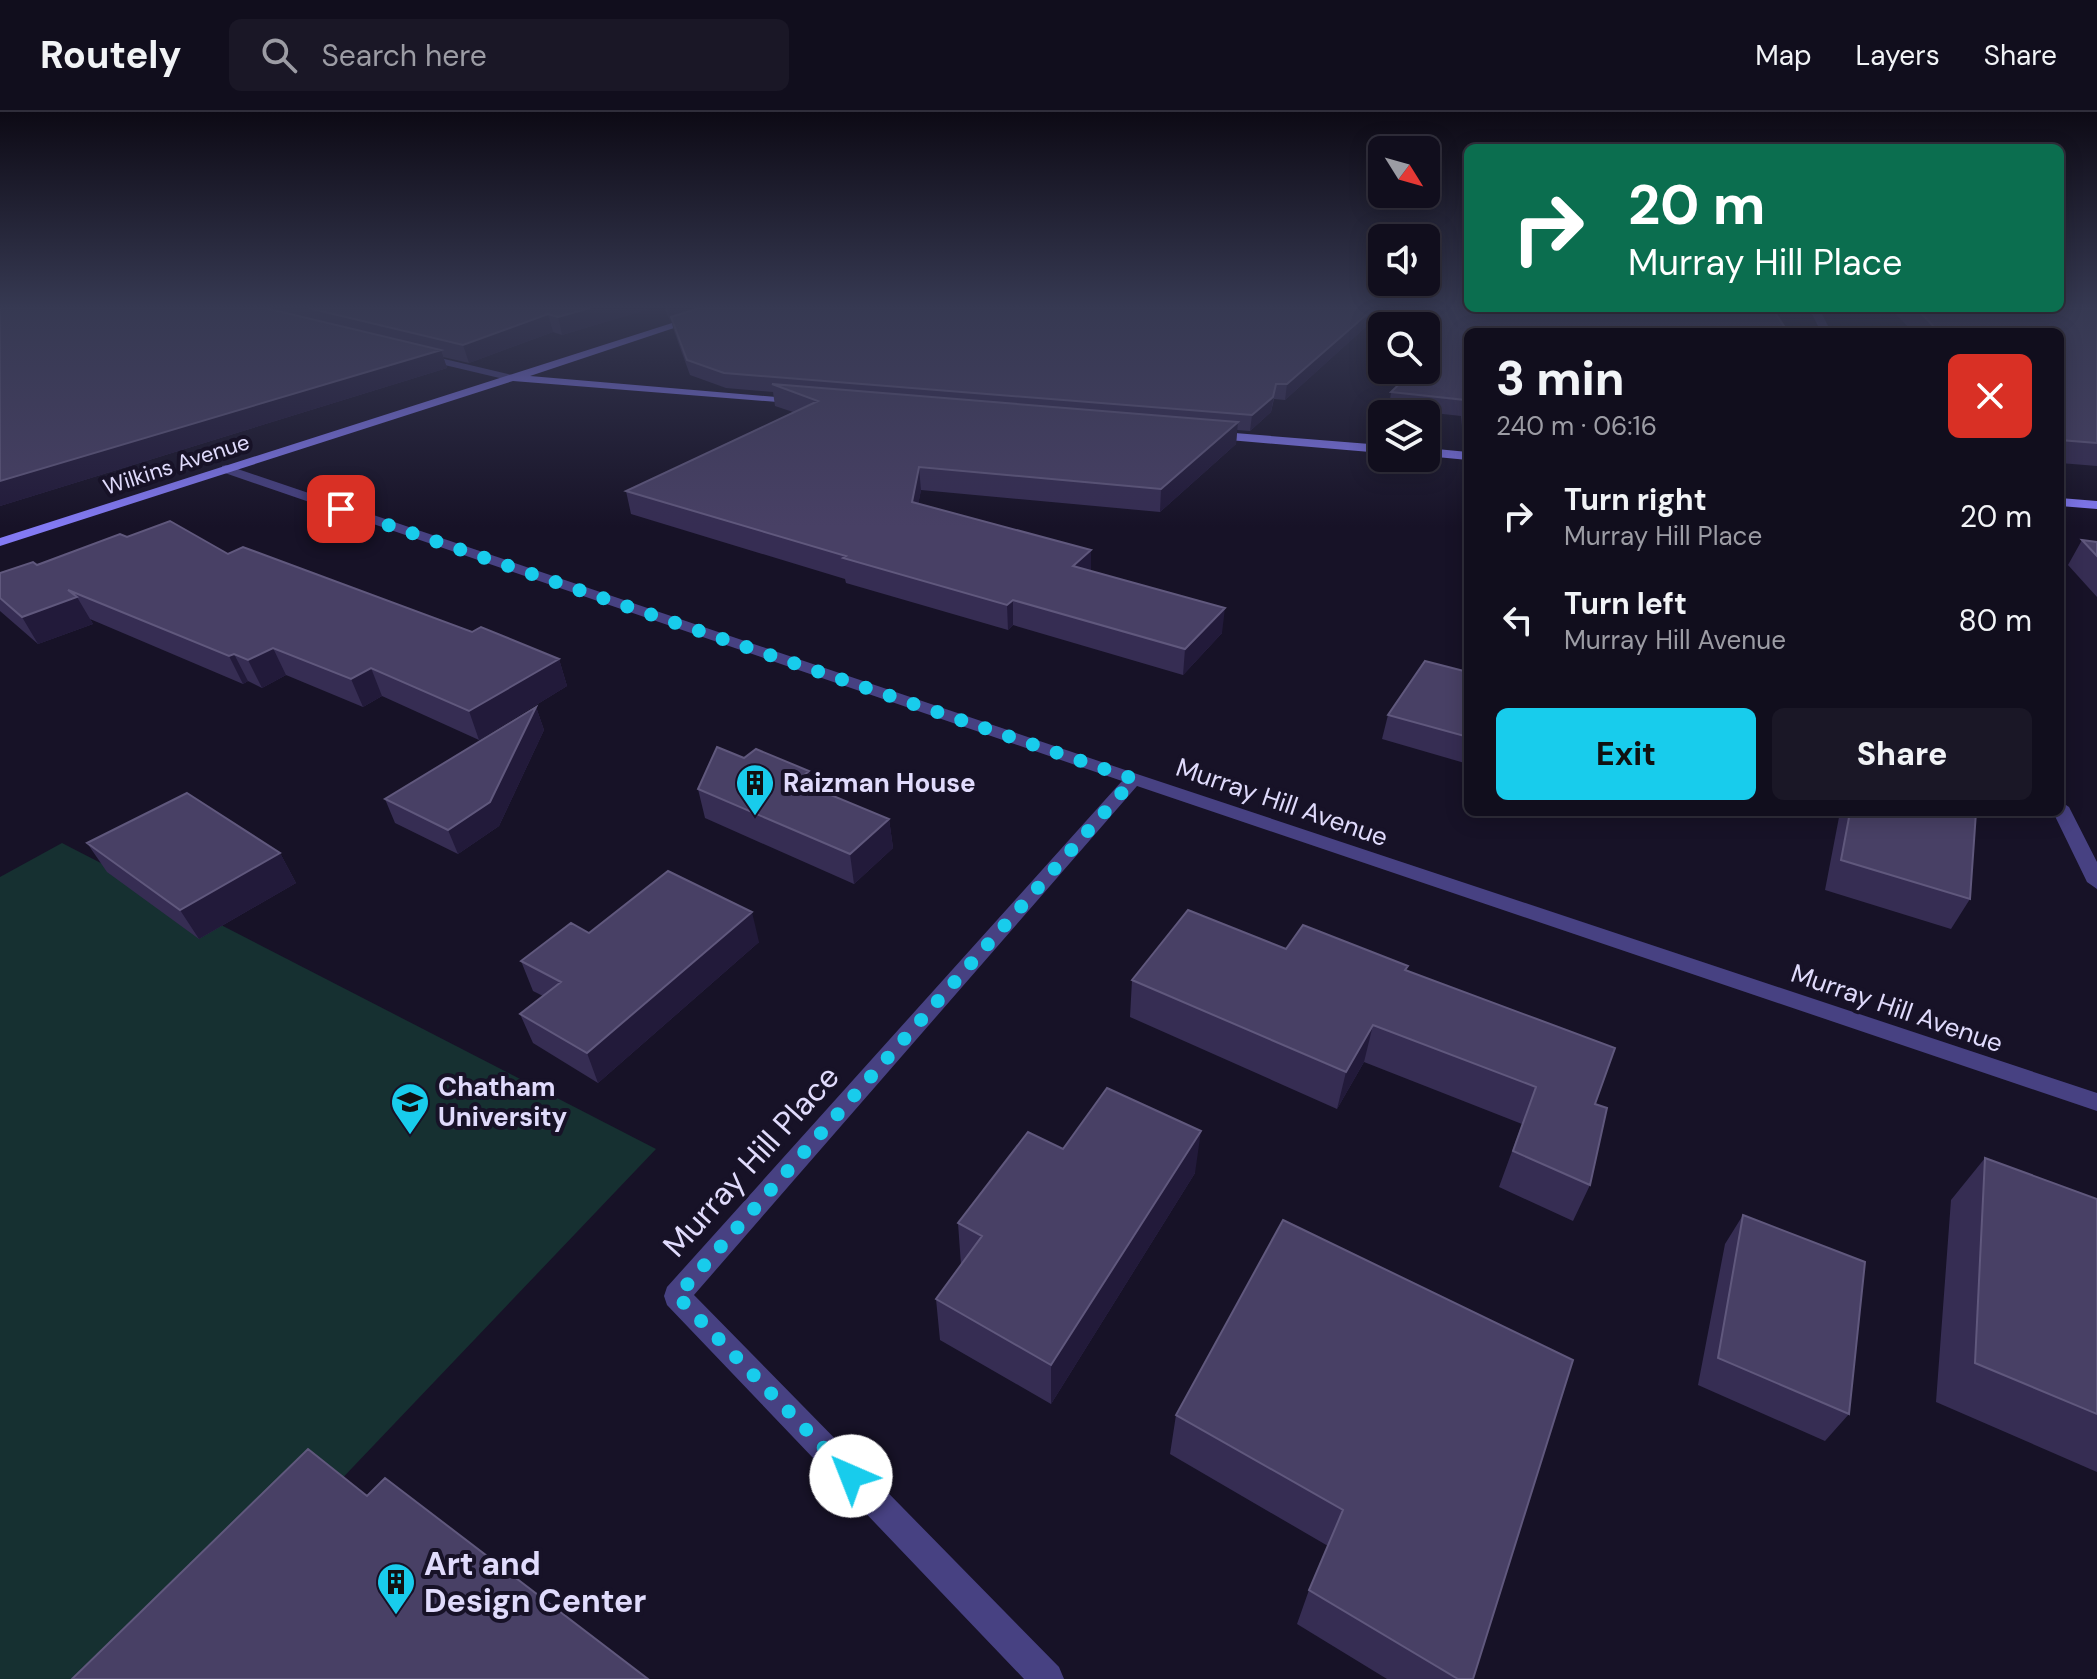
<!DOCTYPE html>
<html lang="en">
<head>
<meta charset="utf-8">
<style>
	body { margin:0; font-family:"DM Sans",sans-serif; background:#1a1726; color:#f1f3f6; height:100vh; display:flex; flex-direction:column; font-size:30px; white-space:nowrap }
	* { box-sizing:border-box; margin:0 }
	p { font-size:26px; color:#9c9ca4 }
	.icon { flex:none; width:44px; height:44px; fill:none; stroke:currentColor; stroke-width:2; stroke-linecap:round; stroke-linejoin:round }
	.map { position:relative; flex:1; overflow:hidden }
	.drawer { position:absolute; left:1464px; top:216px; width:600px; height:488px; display:flex; flex-direction:column; background:#110e1d; border-radius:12px; box-shadow:0 4px 20px #0003,0 0 0 2px #302e3b }
	.drawer>* { flex:none }
	.guide { position:absolute; left:1464px; top:32px; width:600px; height:168px; border-radius:12px; box-shadow:0 4px 20px #0003,0 0 0 2px #302e3b; background:#0b6e4f; color:#fff; overflow:hidden }
	.needle { width:52px; rotate:127deg }
	.buttons { position:absolute; left:1368px; top:24px; display:grid; gap:16px }
	.buttons a { display:grid; place-items:center; width:72px; height:72px; border-radius:12px; background:#110e1d; box-shadow:0 4px 20px #0003,0 0 0 2px #302e3b; font-size:40px }
	.pin { position:absolute; display:grid; place-items:center; width:68px; height:68px; color:#fff; margin:-34px; border-radius:16px; box-shadow:0 4px 12px #0006 }
	.me { position:absolute; width:88px; margin:-44px; rotate:316deg; stroke-linejoin:round; filter:drop-shadow(0 0 6px #0008) }
	.turn { display:flex; align-items:center; gap:28px; height:168px; padding:0 32px; font-size:36px }
	.turn .icon { width:104px; height:104px; stroke-width:2.5 }
	.turn b { display:block; font-size:56px; line-height:68px }
	.round { display:grid; place-items:center; flex:none; width:84px; height:84px; border-radius:12px; background:#1a1726 }
	.summary { display:flex; align-items:center; justify-content:space-between; height:136px; padding:0 32px }
	h1 { font-size:48px; font-weight:800; line-height:60px }
	.cta { display:flex; gap:16px; margin-top:auto; padding:16px 32px }
	.cta a { flex:1; height:92px; border-radius:12px; background:#18ccec; color:#111; font-size:32px; font-weight:800; line-height:92px; text-align:center }
	.cta a+a { background:#1a1726; color:#f1f3f6 }
	ul { padding:0; list-style:none }
	li { display:flex; align-items:center; gap:24px; height:104px; padding:0 32px }
	li div { flex:1 }
	li b { display:block; font-size:30px }
	li em { font-style:normal }
	header { display:flex; align-items:center; gap:48px; box-sizing:border-box; height:112px; padding:0 40px; background:#110e1d; border-bottom:2px solid #302e3b }
	header strong { font-size:38px }
	nav { display:flex; gap:44px; margin-inline-start:auto; font-size:28px }
	.search { width:560px; height:72px; background:#1a1726; display:flex; align-items:center; gap:20px; box-sizing:border-box; padding:0 28px; border-radius:12px; color:#9c9ca4; font-size:30px }
	.map>svg:first-child { display:block }
	.green { fill:#163031 }
	.lines { fill:none; stroke-linecap:round; stroke-linejoin:round }
	.street { fill:#474182; fill-rule:evenodd }
	.secondary { fill:#837af4; fill-rule:evenodd }
	.wall { fill:#362d53 }
	.shaded-wall { fill:#221a3a }
	.building { fill:#484065; stroke:#60587d; stroke-width:2 }
	.route { stroke:#18ccec; stroke-width:14; stroke-dasharray:0 25.2 }
	.labels { text-anchor:middle; stroke-width:8; stroke-linejoin:round; paint-order:stroke }
	.far-street-label { font-size:22px; fill:#e0dbfc; stroke:#171227 }
	.poi-label { font-size:26px; font-weight:bold; fill:#e0dbfc; stroke:#171227; text-anchor:start }
	.street-label { font-size:26px; fill:#e0dbfc; stroke:#171227 }
	.near-street-label { font-size:32px; fill:#e0dbfc; stroke:#171227 }
	.near-poi-label { font-size:32px; font-weight:bold; fill:#e0dbfc; stroke:#171227; text-anchor:start }
</style>
</head>
<body>
<header>
<strong>Routely</strong>
<div class="search"><svg class="icon" aria-label="search" viewBox="0 0 24 24"><circle cx="10" cy="10" r="6"/><path d="M15 15l6 6"/></svg>Search here</div>
<nav><a>Map</a><a>Layers</a><a>Share</a></nav>
</header>
<div class="map">
<svg width="2097" height="1567" viewBox="0 0 2097 1567">
	<rect width="100%" height="100%" fill="#171227"/>
	<path class="green" d="M62 731 656 1037 151 1567H0V765Z"/>
	<g class="lines">
		<path class="street" d="M1809 196H1819L1831 220H1821Z
			M419 241 512 263 513 265 508 268 415 246V242Z
			M226 353 1140 663 2097 981V999L1137 674 694 1183 1059 1555 1064 1567H1024L667 1193 664 1184 667 1175 1122 669 222 360V354Z
			M2060 689 2069 695 2097 750V777L2087 770 2053 700H2060Z"/>
		<path class="secondary" d="M719 196H734L530 264 799 287 805 290 803 292 513 269 0 434V426Z
			M1210 319 1382 333V341L1206 326 1204 323Z
			M1426 336 1468 340V348L1426 344Z
			M2060 386 2097 389V397L2060 394Z"/>
	</g>
	<path class="wall" d="M0 196H652L562 223 553 220 469 251 443 245 447 256 0 394Z
		M665 196H1772L1468 220V338L1464 337 1461 304 1389 296 1391 280 1426 258V214H1392L1380 202 1285 288 1274 287 1271 300 1250 319 1237 318 1236 332 1160 400 921 378 918 392 1091 438V459L1222 521 1183 563 1013 513 1008 518 846 471 845 467 631 402 626 379 793 300 775 294 773 280 726 276 690 263 674 219 671 208 670 209Z
		M1895 196H2097V354L2060 351V220H1913L1893 199Z
		M1468 340V377L1466 351Z
		M127 425 228 442 559 547 567 574 479 628 382 584 363 595 286 563 262 576 248 569 243 572 90 507 93 512 38 532 0 499V461L37 453Z
		M2082 428 2097 430V485L2068 453Z
		M1468 560V652L1382 627 1388 603Z
		M536 595 544 618 499 714 458 742 395 711 385 687Z
		M744 646 809 659 812 675 889 707 893 736 854 772 705 706 698 677Z
		M1840 700H1976L1970 787 1951 817 1825 778Z
		M87 731 280 741 296 771 199 827 107 760Z
		M589 821 759 830 598 971 533 931 520 902 543 884 533 879 521 849Z
		M1286 837 1407 859 1595 992 1590 1073 1573 1109 1499 1075 1522 1012 1364 950 1337 997 1130 905 1132 868Z
		M1063 1037 1195 1061 1051 1292 940 1228 936 1187 961 1153 958 1111Z
		M1985 1046 2097 1087V1360L1936 1290 1951 1088Z
		M1743 1103 1849 1302 1825 1329 1698 1273 1725 1132Z
		M1283 1108 1473 1567H1387L1297 1512 1309 1478 1328 1434 1170 1342 1176 1303Z"/>
	<path class="shaded-wall" d="M590 196H652L562 223 558 205Z
		M667 196H710L670 209Z
		M1374 196H1381L1380 202 1285 288 1287 272Z
		M548 202 553 220 469 251 463 233Z
		M441 238 447 256 0 394V369Z
		M1276 272 1271 300 1250 319 1252 303Z
		M1238 310 1236 332 1160 400 1161 377Z
		M919 355 921 378 914 414 912 390Z
		M1091 438V462L1073 454Z
		M77 485 93 512 38 532 22 505Z
		M1013 488V513L1008 518 1007 493Z
		M1225 496 1222 521 1183 563 1185 537Z
		M273 536 286 563 262 576 248 548Z
		M234 542 248 569 243 572 229 544Z
		M559 547 567 574 479 628 469 599Z
		M371 556 382 584 363 595 351 567Z
		M536 595 544 618 499 714 458 742 448 718Z
		M809 659 814 688 797 669Z
		M889 707 893 736 854 772 850 742Z
		M280 741 296 771 199 827 180 798Z
		M752 800 759 830 598 971 587 941Z
		M1373 913 1364 950 1337 997 1346 960Z
		M1201 1019 1195 1061 1051 1292V1253Z"/>
	<path class="building" d="M0 196H265L441 238 0 369Z
		M308 196H590L558 205 548 202 463 233Z
		M699 196H1374L1287 272H1276L1273 285 1252 303 724 261 687 248 671 205Z
		M1390 196H1772L1788 220H1468V321L1465 288 1391 280 1414 258H1426V245L1433 239 1426 232V214H1408Z
		M1916 196H2097V331L2060 328V220H1939Z
		M772 272 1238 310 1161 377 919 355 912 390 1091 438 1073 454 1225 496 1185 537 1013 488 1007 493 843 446 846 444 626 379 818 289Z
		M170 409 228 442 243 435 472 520 481 515 559 547 469 599 371 556 351 567 273 536 248 548 234 542 229 544 68 478 77 485 22 505 0 486V461L33 450 37 453 120 422 127 425Z
		M2082 428 2097 430V444Z
		M1425 549 1468 560V625L1388 603Z
		M536 595 490 690 448 718 385 687Z
		M717 635 744 646 756 637 809 659 797 669 889 707 850 742 698 677Z
		M187 681 280 741 180 798 87 731Z
		M1850 700H1976L1970 787 1841 748Z
		M668 759 752 800 587 941 520 902 561 870 521 849 571 811 589 821Z
		M1188 798 1286 837 1303 813 1408 854 1405 858 1615 936 1595 992 1607 996 1590 1073 1513 1039 1536 975 1373 913 1346 960 1132 868Z
		M1107 976 1201 1019 1051 1253 936 1187 982 1124 958 1111 1028 1020 1063 1037Z
		M1985 1046 2097 1087V1302L1975 1251Z
		M1743 1103 1865 1150 1849 1302 1718 1246Z
		M1283 1108 1573 1248 1473 1567H1458L1309 1478 1343 1398 1176 1303Z
		M308 1337 367 1384 385 1366 648 1567H72Z"/>
	<linearGradient id="sky" x2="0" y2="1"><stop stop-color="#0d0a15"/><stop offset="0.47" stop-color="#363952"/><stop offset="1" stop-color="#363952" stop-opacity="0"/></linearGradient>
	<rect width="2097" height="415" fill="url(#sky)"/>
	<g class="lines">
		<path class="route" d="M341 397 1134 667 677 1184 851 1364"/>
	</g>
	<defs>
		<g id="building-pin" transform="scale(2)"><path d="M0 17L-7.5 6A9.5 9.5 0 1 1 7.5 6Z" fill="#18ccec" stroke="#171227"/><path d="M-4-6H4V6H1V3H-1V6H-4ZM-2.5-4.3h1.7v1.8h-1.7ZM.8-4.3h1.7v1.8H.8ZM-2.5-1h1.7V.8h-1.7ZM.8-1h1.7V.8H.8Z" fill="#111"/></g>
		<g id="university-pin" transform="scale(2)"><path d="M0 17L-7.5 6A9.5 9.5 0 1 1 7.5 6Z" fill="#18ccec" stroke="#171227"/><path d="M0-5L7-2L0 1L-7-2ZM-4 1L0 2.5L4 1V4Q0 6-4 4Z" fill="#111"/></g>
	</defs>
	<g fill-rule="evenodd">
		<use href="#building-pin" x="755" y="671"/>
		<use href="#university-pin" x="410" y="990"/>
		<use href="#building-pin" x="396" y="1470"/>
	</g>
	<g class="labels">
		<g class="far-street-label">
			<text transform="translate(176 352) rotate(-18)" y="8">Wilkins Avenue</text>
		</g>
		<g class="poi-label">
			<text x="783" y="680">Raizman House</text>
			<text x="438" y="984">Chatham<tspan x="438" dy="30">University</tspan></text>
		</g>
		<g class="street-label">
			<text transform="translate(1282 690) rotate(19)" y="9">Murray Hill Avenue</text>
			<text transform="translate(1897 896) rotate(19)" y="9">Murray Hill Avenue</text>
		</g>
		<g class="near-street-label">
			<text transform="translate(751 1049) rotate(-48)" y="11">Murray Hill Place</text>
		</g>
		<g class="near-poi-label">
			<text x="424" y="1463">Art and<tspan x="424" dy="37">Design Center</tspan></text>
		</g>
	</g>
</svg>
<div class="buttons">
<a><svg class="needle" viewBox="-14 -14 28 28"><path d="M0-13l5 13h-10z" fill="#e53935"/><path d="M0 13l5-13h-10z" fill="#9c9ca4"/></svg></a>
<a><svg class="icon" aria-label="sound" viewBox="0 0 24 24"><path d="M4 9h4l5-4v14l-5-4H4zM17 9q2 3 0 6"/></svg></a>
<a><svg class="icon" aria-label="search" viewBox="0 0 24 24"><circle cx="10" cy="10" r="6"/><path d="M15 15l6 6"/></svg></a>
<a><svg class="icon" aria-label="layers" viewBox="0 0 24 24"><path d="M12 4l9 5-9 5-9-5zM3 14l9 5 9-5"/></svg></a>
</div>
<div class="pin" style="left:341px;top:397px;background:#d93025"><svg class="icon" aria-label="arrive" viewBox="0 0 24 24"><path d="M6 21V4h12l-3 4 3 4H6"/></svg></div>
<svg class="me" style="left:851px;top:1364px" viewBox="-20 -20 40 40"><circle r="19" fill="#fff"/><path d="M0-13L10 11 0 6-10 11z" fill="#18ccec"/></svg>
<div class="guide">
<div class="turn"><svg class="icon" aria-label="right" viewBox="0 0 24 24"><path d="M7 20v-9h11M14 6l5 5-5 5"/></svg><div><b>20 m</b>Murray Hill Place</div></div>
</div>
<section class="drawer">
<div class="summary"><div><h1>3 min</h1><p>240 m · 06:16</p></div><a class="round" style="background:#d93025;color:#fff"><svg class="icon" aria-label="close" viewBox="0 0 24 24"><path d="M6 6l12 12M18 6L6 18"/></svg></a></div>
<ul>
<li><svg class="icon" aria-label="right" viewBox="0 0 24 24"><path d="M7 20v-9h11M14 6l5 5-5 5"/></svg><div><b>Turn right</b><p>Murray Hill Place</p></div><em>20 m</em></li>
<li><svg class="icon" aria-label="left" viewBox="0 0 24 24"><path d="M17 20v-9H6M10 6l-5 5 5 5"/></svg><div><b>Turn left</b><p>Murray Hill Avenue</p></div><em>80 m</em></li>
</ul>
<div class="cta"><a>Exit</a><a>Share</a></div>
</section>
</div>
</body>
</html>
